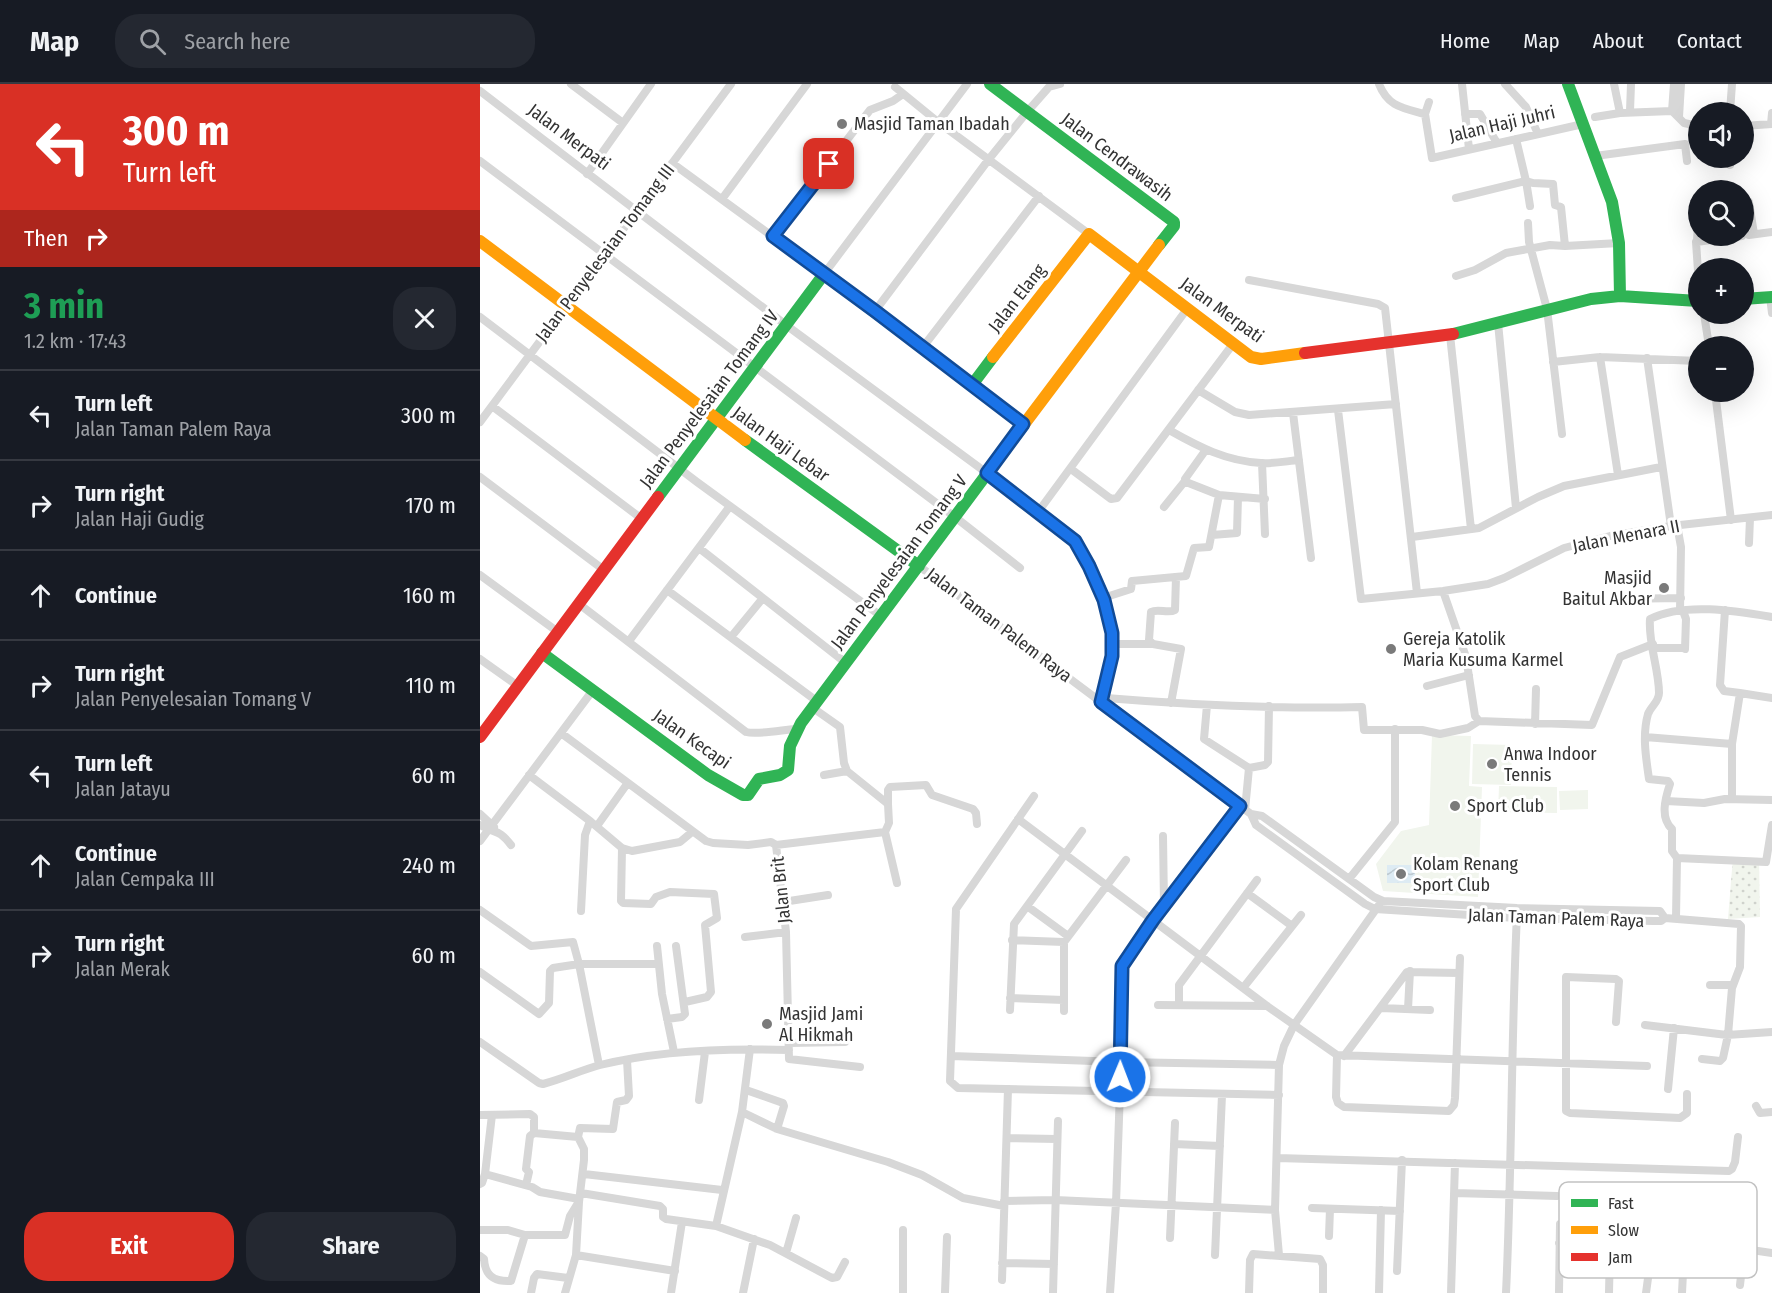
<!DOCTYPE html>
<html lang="en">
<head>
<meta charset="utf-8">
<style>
	body { margin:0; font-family:"Fira Sans Condensed",sans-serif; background:#242831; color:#f1f3f6; height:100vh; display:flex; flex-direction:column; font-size:22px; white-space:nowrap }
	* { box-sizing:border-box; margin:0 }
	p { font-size:20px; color:#9ea1a6 }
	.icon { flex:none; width:33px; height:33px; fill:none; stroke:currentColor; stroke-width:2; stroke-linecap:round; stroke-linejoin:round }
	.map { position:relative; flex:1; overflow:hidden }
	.sheet { display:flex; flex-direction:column; background:#171b24; width:480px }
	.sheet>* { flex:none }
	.hud { background:#d93025; color:#fff; overflow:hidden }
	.controls { position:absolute; left:1208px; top:18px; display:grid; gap:12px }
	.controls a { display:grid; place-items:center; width:66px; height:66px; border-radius:50%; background:#171b24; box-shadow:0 6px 24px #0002; font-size:30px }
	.pin { position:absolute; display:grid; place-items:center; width:51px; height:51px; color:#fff; margin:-26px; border-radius:12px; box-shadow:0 3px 9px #0006 }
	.me { position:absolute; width:66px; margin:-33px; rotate:1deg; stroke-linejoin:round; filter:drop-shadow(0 0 4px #0008) }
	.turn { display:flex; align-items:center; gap:21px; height:126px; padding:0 24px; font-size:27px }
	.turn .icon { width:78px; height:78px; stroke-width:2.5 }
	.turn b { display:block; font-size:42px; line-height:51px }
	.then { display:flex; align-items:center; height:57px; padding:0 24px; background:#0003; gap:12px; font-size:22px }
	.round { display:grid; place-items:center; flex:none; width:63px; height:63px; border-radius:24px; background:#242831 }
	.summary { display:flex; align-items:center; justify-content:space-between; height:102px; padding:0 24px }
	h1 { font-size:36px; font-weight:700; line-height:45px; color:#1e9e55 }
	.action { display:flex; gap:12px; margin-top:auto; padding:12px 24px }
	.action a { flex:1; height:69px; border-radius:24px; background:#d93025; color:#fff; font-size:24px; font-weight:700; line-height:69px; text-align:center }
	.action a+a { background:#242831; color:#f1f3f6 }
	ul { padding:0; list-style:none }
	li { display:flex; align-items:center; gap:18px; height:90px; padding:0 24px; border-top:2px solid #363941 }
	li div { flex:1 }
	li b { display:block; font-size:22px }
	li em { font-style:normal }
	header { display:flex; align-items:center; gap:36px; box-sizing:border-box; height:84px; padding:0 30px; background:#171b24; border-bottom:2px solid #363941 }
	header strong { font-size:28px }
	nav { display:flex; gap:33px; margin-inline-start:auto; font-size:21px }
	.search { width:420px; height:54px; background:#242831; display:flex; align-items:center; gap:15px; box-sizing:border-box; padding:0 21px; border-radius:24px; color:#9ea1a6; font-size:22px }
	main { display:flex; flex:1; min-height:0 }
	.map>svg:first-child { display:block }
	.grass { fill:#f1f5ed }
	.park { fill:url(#park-dots) }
	.water { fill:url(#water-waves) }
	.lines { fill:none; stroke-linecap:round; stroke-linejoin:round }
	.street { stroke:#d7d7d7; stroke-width:8 }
	.fast { stroke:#30b455; stroke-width:12 }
	.slow { stroke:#ff9f0a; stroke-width:12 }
	.jam { stroke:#e5322d; stroke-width:12 }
	.route-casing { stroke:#114b97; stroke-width:15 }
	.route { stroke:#1a73e8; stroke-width:10 }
	.poi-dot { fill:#7a7a7a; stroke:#fff; stroke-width:2 }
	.labels { text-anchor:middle; stroke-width:6; stroke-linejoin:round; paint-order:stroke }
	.poi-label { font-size:18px; fill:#333; stroke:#fff; text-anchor:start }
	.street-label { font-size:18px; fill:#333; stroke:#fff }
	.key { fill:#fff; stroke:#c2c2c2; stroke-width:1.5 }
	.key-label { font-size:16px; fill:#333 }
</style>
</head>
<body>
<header>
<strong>Map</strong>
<div class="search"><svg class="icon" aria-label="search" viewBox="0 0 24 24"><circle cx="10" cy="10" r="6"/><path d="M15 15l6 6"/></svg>Search here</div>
<nav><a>Home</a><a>Map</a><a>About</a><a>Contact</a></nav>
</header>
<main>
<section class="sheet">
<div class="hud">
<div class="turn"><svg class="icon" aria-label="left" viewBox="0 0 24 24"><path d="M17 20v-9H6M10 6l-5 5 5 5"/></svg><div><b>300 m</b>Turn left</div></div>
<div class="then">Then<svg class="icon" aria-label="right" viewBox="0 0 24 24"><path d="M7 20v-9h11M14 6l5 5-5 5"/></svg></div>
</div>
<div class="summary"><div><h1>3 min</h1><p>1.2 km · 17:43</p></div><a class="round"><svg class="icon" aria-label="close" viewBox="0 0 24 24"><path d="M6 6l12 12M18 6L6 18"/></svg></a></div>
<ul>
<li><svg class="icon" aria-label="left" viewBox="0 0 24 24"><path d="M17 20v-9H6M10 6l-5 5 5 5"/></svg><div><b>Turn left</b><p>Jalan Taman Palem Raya</p></div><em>300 m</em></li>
<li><svg class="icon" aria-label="right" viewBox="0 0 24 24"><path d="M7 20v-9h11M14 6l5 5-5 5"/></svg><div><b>Turn right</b><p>Jalan Haji Gudig</p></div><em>170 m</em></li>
<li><svg class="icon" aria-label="ahead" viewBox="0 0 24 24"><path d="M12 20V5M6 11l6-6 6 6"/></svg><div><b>Continue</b></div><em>160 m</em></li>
<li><svg class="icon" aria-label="right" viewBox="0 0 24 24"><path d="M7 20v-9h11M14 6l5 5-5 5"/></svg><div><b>Turn right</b><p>Jalan Penyelesaian Tomang V</p></div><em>110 m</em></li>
<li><svg class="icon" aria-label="left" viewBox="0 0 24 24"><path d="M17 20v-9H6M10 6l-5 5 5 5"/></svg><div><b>Turn left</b><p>Jalan Jatayu</p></div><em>60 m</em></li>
<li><svg class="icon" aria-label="ahead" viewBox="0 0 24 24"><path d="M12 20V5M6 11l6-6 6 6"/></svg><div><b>Continue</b><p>Jalan Cempaka III</p></div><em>240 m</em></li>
<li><svg class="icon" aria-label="right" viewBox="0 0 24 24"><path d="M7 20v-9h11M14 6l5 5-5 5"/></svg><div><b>Turn right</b><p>Jalan Merak</p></div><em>60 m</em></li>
</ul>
<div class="action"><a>Exit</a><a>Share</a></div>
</section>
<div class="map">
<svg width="1292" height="1209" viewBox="0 0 1292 1209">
	<defs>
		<pattern id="park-dots" width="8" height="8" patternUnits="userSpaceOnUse" patternTransform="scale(1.5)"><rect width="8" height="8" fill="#f1f5ed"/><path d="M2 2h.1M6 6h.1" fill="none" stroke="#cfd2cc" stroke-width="1.8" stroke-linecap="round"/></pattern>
		<pattern id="water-waves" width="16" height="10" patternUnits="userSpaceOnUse" patternTransform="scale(1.5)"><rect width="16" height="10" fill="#ddebf3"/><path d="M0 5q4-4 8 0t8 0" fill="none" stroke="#becad1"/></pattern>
	</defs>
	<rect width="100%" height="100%" fill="#fff"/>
	<path class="grass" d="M952 651 991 652 989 702 1002 703 998 813 903 807 896 780 921 747 949 741Z
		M993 660 1032 661 1031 701 992 700Z
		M1019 702 1077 703V729L1018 728Z
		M1108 706V725L1080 726 1079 707Z"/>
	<path class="park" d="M1253 773 1279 774 1280 833 1248 835Z"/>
	<path class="water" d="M907 781H935V799H907Z"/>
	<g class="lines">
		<path class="street" d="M91 0 143 39
			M899 0C908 23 923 24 945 30
			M982 0 989 65
			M1025 0 1046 23 1058 50
			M1134 0 1140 29 1192 27 1204 39 1218 42
			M415 3 458 38 609 150
			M0 7 306 241 538 412 595 457 609 482 624 516 632 549V572L621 618
			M949 18 945 30 952 74 1103 40
			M1150 27 1151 0
			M1192 27 1194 0
			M1250 28 1252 0
			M985 30H1000L1017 59
			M1115 33 1140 29
			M1199 33 1201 0
			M1291 40 1292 29
			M1263 42 1292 40
			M1115 72 1205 60 1207 77
			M1249 74 1250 81
			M0 77 475 433 540 484
			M192 79 344 190 487 0
			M107 90 171 0
			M976 114 1046 97 1036 55
			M242 115 327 0
			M1269 118 1274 150
			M1048 139 1049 158 1067 225 1082 350
			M1269 151 1292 148
			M293 152 390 26 413 17 423 10
			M1217 157 1218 141
			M1085 162 1139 159
			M1218 187 1216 158 1262 152
			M976 192 995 186 1026 169 1070 161 1085 162 1081 123 1075 121 1073 100 1053 99 1046 97 1050 122
			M769 196 898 220 905 224 937 509
			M1290 213 1292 229
			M395 227 509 75 547 28 569 3 580 0
			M1224 230 1229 262
			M0 233 217 398 401 532
			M1018 239 1036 424
			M970 251 991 445
			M443 263 559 112
			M1120 273 1138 391
			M1167 274 1191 442
			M1073 278 1120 273 1218 277
			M492 301 543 340
			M718 306 755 328 769 331 916 320
			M1235 308 1251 436
			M12 322 162 435
			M858 326 881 515 963 507 1008 500 1024 494 1084 464 1130 452 1191 442 1292 431
			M813 329 831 474
			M0 338 251 0
			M689 346C719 363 746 377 781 379 794 380 807 377 819 376
			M725 367 705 395 706 398 739 411 785 415
			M782 379 785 450
			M591 385 631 415 637 414 753 260
			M0 393 124 486
			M684 423 705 397
			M558 428 707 225
			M1197 441 1201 463 1200 527
			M732 451 757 449 758 413
			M932 453 999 444 1058 413 1084 402 1181 383
			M1269 459 1270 434
			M219 464 366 579
			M439 482 760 722 771 730 776 741 885 820 895 825 1037 834 1174 837H1181L1185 834 1259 840 1261 842 1260 883 1252 904 1248 951 1243 974 1240 977 1222 975
			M0 491 78 548
			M187 506 338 618
			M963 507 986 573 995 632 999 637 1112 641 1140 573 1173 560
			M623 514 651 505 652 497 706 492 714 464 729 463 739 411
			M1134 515 1201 514
			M99 520 266 648C277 651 302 646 315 645
			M1245 526 1240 601 1244 607 1260 609 1252 660V715
			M1203 527 1206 535 1205 565
			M251 553 283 514
			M149 557 250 422
			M633 560H673
			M1173 564H1203
			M0 575 38 602
			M947 602 989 591
			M1260 609 1292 614
			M623 612 626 614C711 621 797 625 882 623L884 646H942L960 650 988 644 999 637
			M691 619 701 565 673 560 669 556 671 528C678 524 688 530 695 526L696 493
			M727 621 724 655 769 684 785 681 788 678 789 622
			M333 624 360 643 364 679 367 687 408 720 409 739 405 748 296 761 306 848 309 975 380 983
			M1055 640 1056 605
			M81 649 226 757 233 759 268 761 291 758 296 761
			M1165 653 1252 660
			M49 691 110 737 142 764 152 767 200 758 212 748
			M344 691 367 687
			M554 712 476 825 470 997 478 1004 799 1011
			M1186 717 1224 719 1245 715 1292 716
			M408 720V706L410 703 446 701 452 711 493 725 496 729 497 740
			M765 726 769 684
			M0 730 14 743
			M771 730 782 732 894 813 903 817 1037 824 1180 827 1185 834
			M538 735 787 922 857 971 1167 982
			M0 741C15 750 18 744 31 761
			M117 742 147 700
			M405 748 417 799
			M683 752 684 821
			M0 757 113 606
			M142 764 141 817 143 819 171 820 176 813 190 808 234 810 237 834 225 841 231 908 227 913 205 918
			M1197 774 1286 778 1292 741
			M869 795 915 738V645
			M767 809 812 842
			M303 818 348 811
			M547 822 588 852
			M0 826 51 862 93 858 99 880 119 981
			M101 827 105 751 110 737
			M1196 834 1197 774 1192 767V745C1180 734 1185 715 1190 700L1188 697 1169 695C1166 674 1162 651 1168 630 1171 622 1179 618 1179 609 1179 585 1168 559 1170 535 1204 518 1256 527 1292 533
			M265 853 306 848
			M532 856 584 858
			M177 862 182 910 194 968
			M0 888 59 930 69 919 70 887 73 884 99 880H178
			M1230 901H1253
			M763 904 821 831
			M530 914 584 916
			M678 921 787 922
			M699 921V901L777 796
			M901 924 950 926
			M928 925 930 887
			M530 926 534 840 602 747
			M584 927V858L646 776
			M187 935 202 933 205 930 196 862
			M1136 938 1139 897 1136 895 1086 893V1027L1090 1029 1200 1034 1207 1029V1010
			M1165 941 1247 951 1292 948
			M0 958 59 999 63 1000C83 995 101 986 120 981 180 966 247 964 309 966
			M309 959 365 958
			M857 971 856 1013 858 1019 864 1023 969 1027 974 1021 975 1014 980 874
			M471 972 641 978 799 981
			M864 972 927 888 979 889
			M1188 1005 1194 944
			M266 1006 303 1019 304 1022 297 1045
			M219 1016 225 968
			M1276 1022 1280 1029 1292 1028
			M262 1028 297 1045 408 1078 442 1091 483 1114 524 1122
			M0 1031 50 1030 54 1033V1049L98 1053
			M527 1054 577 1055
			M694 1060 740 1062
			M797 1074 1249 1087 1252 1085 1255 1078 1258 1053
			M5 1090 52 1103 60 1108 99 1115
			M104 1090 242 1106
			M0 1100 2 1099 5 1090 12 1031
			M46 1101 49 1088 46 1085 50 1052 54 1049
			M101 1109 180 1122 183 1125V1133L186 1135 236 1142 290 1161 352 1194 357 1193 365 1178
			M974 1109 1077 1112
			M524 1117 575 1116 795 1126
			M832 1124 920 1127
			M236 1142 262 1028 270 965
			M0 1146H28L45 1151
			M849 1152 850 1125
			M690 1154 695 1039
			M1079 1159 1124 1161 1130 1165 1129 1209
			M1172 1168 1210 1169 1238 1161 1292 1169
			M306 1169 316 1134
			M96 1171 195 1187
			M735 1171 742 1011
			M799 1171 795 1126 799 981 804 962 814 941 899 821
			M0 1172 4 1175C5 1191 13 1198 31 1197L45 1151H85L90 1132 98 1119
			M522 1179 574 1180
			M917 1187 922 1076
			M522 1196 528 1005
			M1260 1201 1264 1166
			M51 1209 54 1194 57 1190 88 1194
			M85 1209 96 1171 99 1118 104 1076V1065L98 1053 100 1044 133 1045 137 1018 146 1016 149 1012 147 976
			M191 1209 202 1138
			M263 1209 274 1155
			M423 1209V1146
			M465 1209 467 1153
			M573 1209 578 1037
			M630 1209 636 1119 641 978 642 882 673 836 760 722
			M769 1209 770 1176 773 1170 840 1175 843 1181V1209
			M899 1209 901 1126
			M971 1209 975 1079
			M1026 1209C1032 1083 1031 957 1037 830
			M1079 1209 1080 1140
			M1166 1209 1174 1150 1186 1103
			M1202 1209 1204 1169"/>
		<path class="fast" d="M510 0 694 138V142L679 161
			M1088 0 1132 118 1139 159 1140 212
			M1263 215 1292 213
			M973 250 1111 215 1140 212 1218 217
			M265 356 439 482
			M178 413 344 190 492 301 513 273
			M62 569 228 691 263 711H268L279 695 300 691 308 686 310 662 321 639 512 383"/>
		<path class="slow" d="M0 157 265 356
			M513 273 609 150 771 273 781 275 825 269
			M512 383 679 161"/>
		<path class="jam" d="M825 269 973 250
			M0 653 178 413"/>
	</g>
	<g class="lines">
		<g class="route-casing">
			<path id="route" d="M349 80 293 152 395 227 543 340 507 389 595 457 609 482 624 516 632 549V572L621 618 760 722 673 836 642 882 640 993"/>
		</g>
		<use href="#route" class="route"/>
	</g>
	<g class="poi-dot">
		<circle cx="362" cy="40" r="6"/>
		<circle cx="1184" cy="504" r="6"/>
		<circle cx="911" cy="565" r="6"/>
		<circle cx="1012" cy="680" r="6"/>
		<circle cx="975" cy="722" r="6"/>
		<circle cx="921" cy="790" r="6"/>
		<circle cx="287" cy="940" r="6"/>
	</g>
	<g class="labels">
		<g class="poi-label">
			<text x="374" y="46">Masjid Taman Ibadah</text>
			<text x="1172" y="500" text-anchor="end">Masjid<tspan x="1172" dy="21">Baitul Akbar</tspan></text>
			<text x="923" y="561">Gereja Katolik<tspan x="923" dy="21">Maria Kusuma Karmel</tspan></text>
			<text x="1024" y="676">Anwa Indoor<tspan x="1024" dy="21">Tennis</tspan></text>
			<text x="987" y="728">Sport Club</text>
			<text x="933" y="786">Kolam Renang<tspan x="933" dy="21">Sport Club</tspan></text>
			<text x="299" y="936">Masjid Jami<tspan x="299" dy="21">Al Hikmah</tspan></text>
		</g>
		<g class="street-label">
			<text transform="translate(1022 40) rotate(-13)" y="6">Jalan Haji Juhri</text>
			<text transform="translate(89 53) rotate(37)" y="6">Jalan Merpati</text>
			<text transform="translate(637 73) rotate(37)" y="6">Jalan Cendrawasih</text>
			<text transform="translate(125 169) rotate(-53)" y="6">Jalan Penyelesaian Tomang III</text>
			<text transform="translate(537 214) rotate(-52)" y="6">Jalan Elang</text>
			<text transform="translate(742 226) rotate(36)" y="6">Jalan Merpati</text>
			<text transform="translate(229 315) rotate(-53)" y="6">Jalan Penyelesaian Tomang IV</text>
			<text transform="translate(301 360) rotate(36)" y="6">Jalan Haji Lebar</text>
			<text transform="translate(1146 452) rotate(-11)" y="6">Jalan Menara II</text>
			<text transform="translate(419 478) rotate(-53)" y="6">Jalan Penyelesaian Tomang V</text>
			<text transform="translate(519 541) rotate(37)" y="6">Jalan Taman Palem Raya</text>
			<text transform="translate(212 655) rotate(35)" y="6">Jalan Kecapi</text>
			<text transform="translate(301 806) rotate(-96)" y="6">Jalan Brit</text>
			<text transform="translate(1076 834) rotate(2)" y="6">Jalan Taman Palem Raya</text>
		</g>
	</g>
	<rect x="1079" y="1098" width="198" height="96" rx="9" class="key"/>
	<rect x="1091" y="1115" width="27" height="8" fill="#30b455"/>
	<rect x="1091" y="1142" width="27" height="8" fill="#ff9f0a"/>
	<rect x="1091" y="1169" width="27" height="8" fill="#e5322d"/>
	<g class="key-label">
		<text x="1128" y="1125">Fast</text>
		<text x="1128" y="1152">Slow</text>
		<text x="1128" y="1179">Jam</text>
	</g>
</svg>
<div class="controls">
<a><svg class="icon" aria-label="sound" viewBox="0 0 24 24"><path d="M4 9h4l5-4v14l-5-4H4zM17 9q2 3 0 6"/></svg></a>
<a><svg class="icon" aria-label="search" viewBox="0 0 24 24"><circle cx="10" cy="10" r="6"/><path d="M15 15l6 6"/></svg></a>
<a>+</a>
<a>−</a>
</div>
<div class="pin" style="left:349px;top:80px;background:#d93025"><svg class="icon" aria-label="arrive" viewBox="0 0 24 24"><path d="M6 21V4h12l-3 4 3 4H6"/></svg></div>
<svg class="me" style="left:640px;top:993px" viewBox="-20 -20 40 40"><circle r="17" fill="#1a73e8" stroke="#fff" stroke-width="3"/><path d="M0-11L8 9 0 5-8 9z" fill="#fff"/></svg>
</div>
</main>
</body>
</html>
